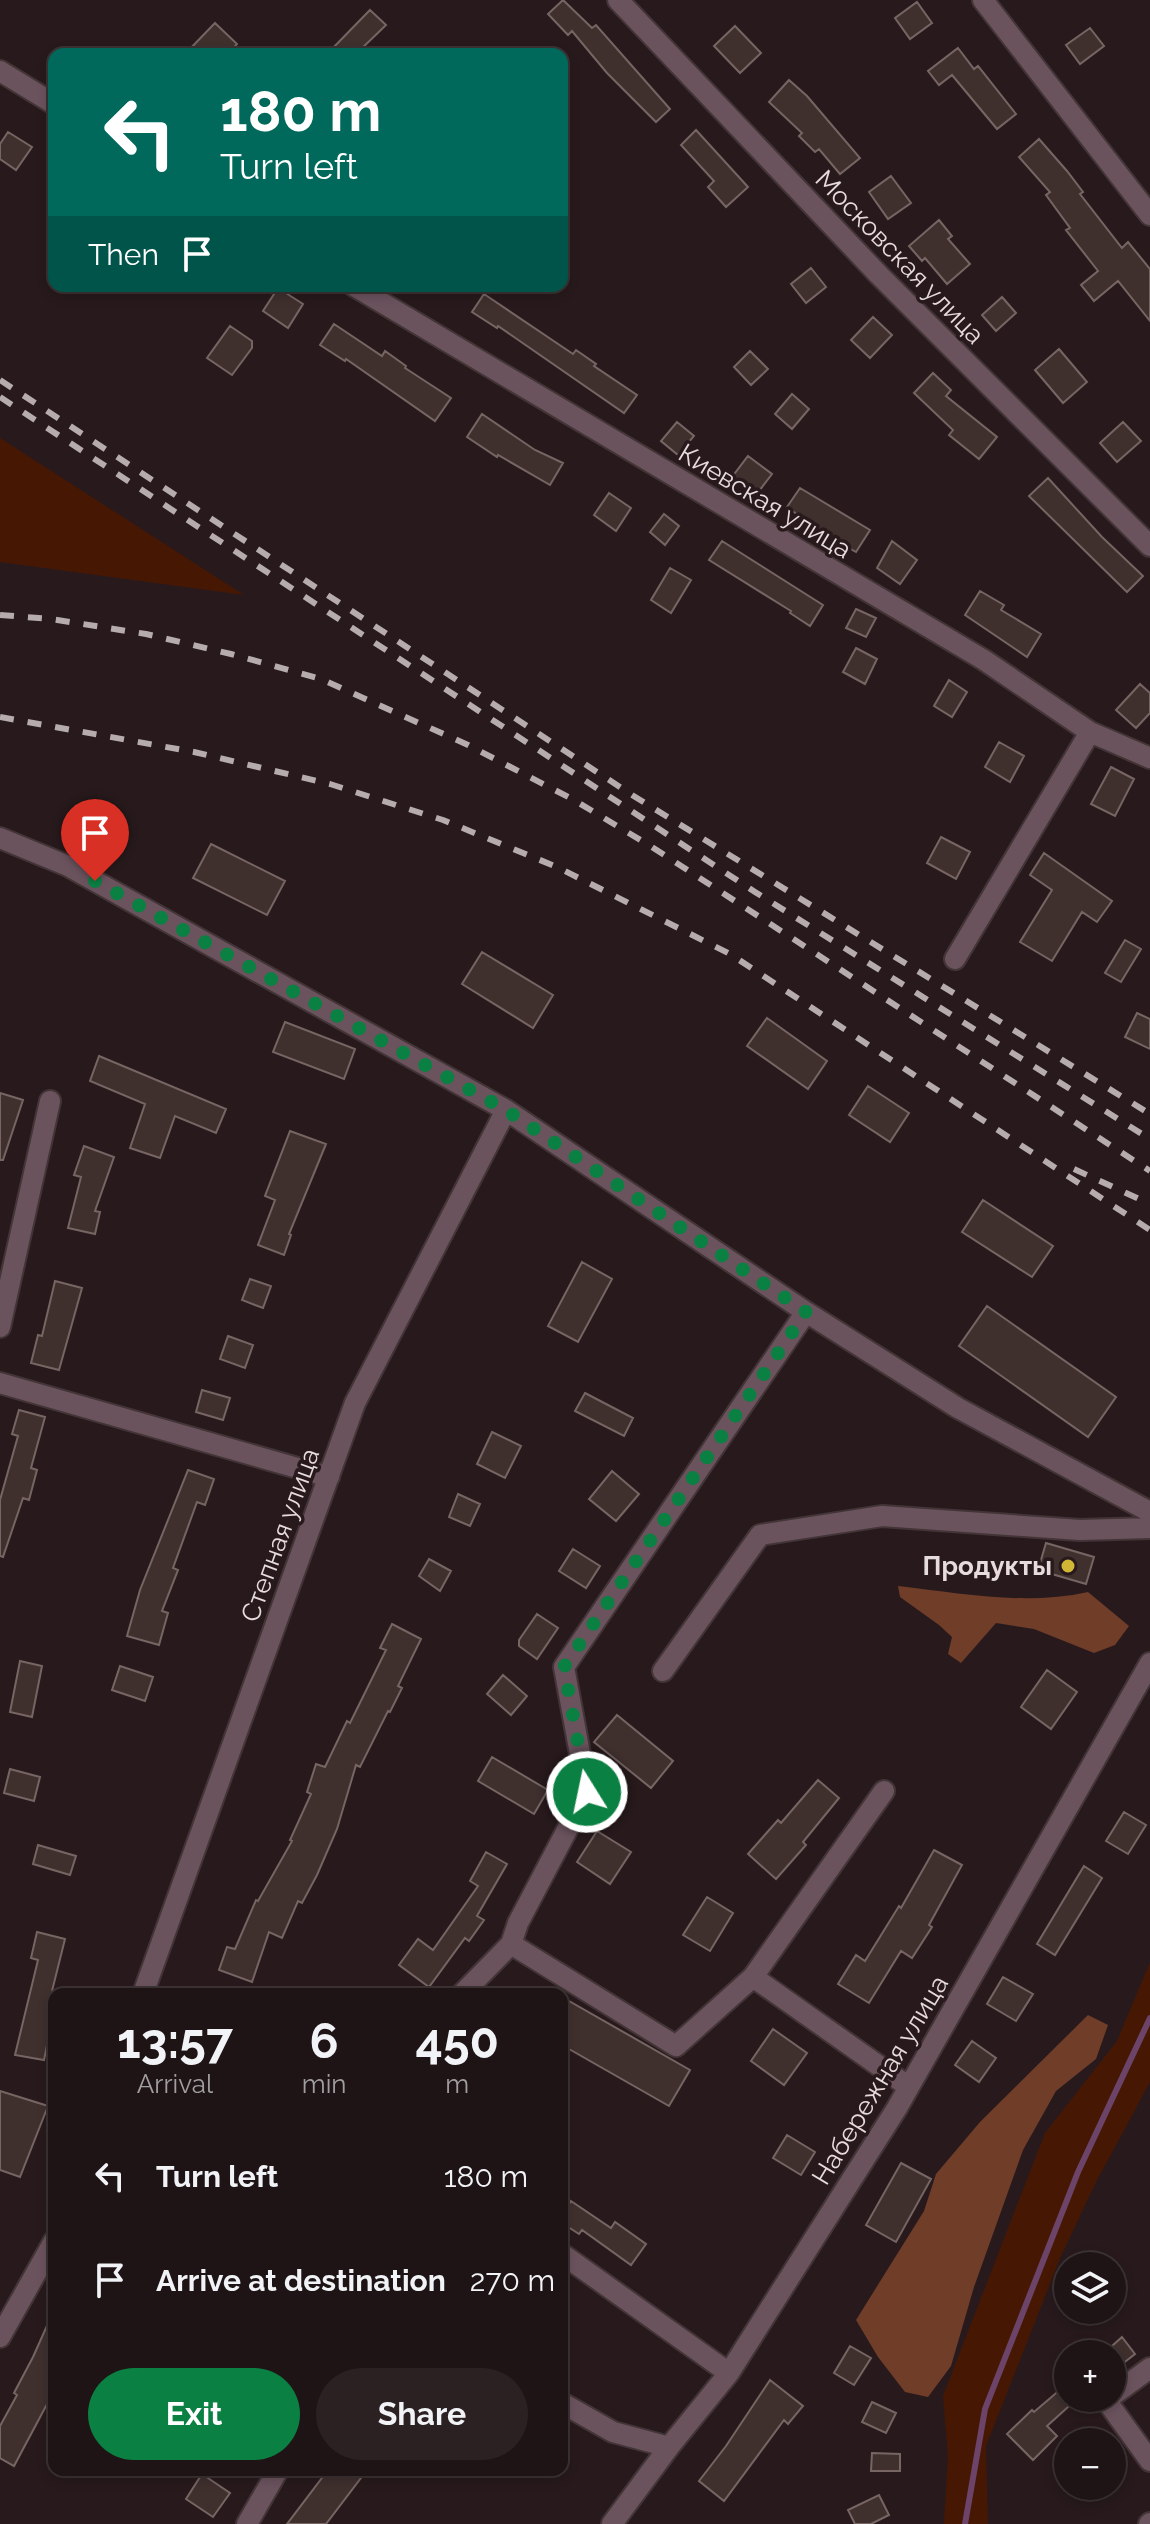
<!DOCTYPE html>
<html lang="en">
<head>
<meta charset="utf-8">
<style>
	body { margin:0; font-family:Raleway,sans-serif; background:#2b2122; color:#f1f3f6; height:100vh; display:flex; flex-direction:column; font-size:30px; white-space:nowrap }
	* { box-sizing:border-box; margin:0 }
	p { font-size:26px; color:#a19ea0 }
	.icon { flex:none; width:44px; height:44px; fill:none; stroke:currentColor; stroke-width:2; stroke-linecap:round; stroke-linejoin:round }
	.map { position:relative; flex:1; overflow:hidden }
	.drawer { position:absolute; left:48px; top:1988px; width:520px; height:488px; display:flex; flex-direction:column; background:#1e1415; border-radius:16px; box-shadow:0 4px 12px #0003,0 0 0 2px #3c3334 }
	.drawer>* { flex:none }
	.top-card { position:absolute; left:48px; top:48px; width:520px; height:244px; border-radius:16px; box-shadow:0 4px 12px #0003,0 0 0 2px #3c3334; background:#00695c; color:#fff; overflow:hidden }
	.controls { position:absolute; left:1054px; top:2252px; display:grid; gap:16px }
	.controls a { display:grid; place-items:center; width:72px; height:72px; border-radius:50%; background:#1e1415; box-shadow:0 4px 12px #0003,0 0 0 2px #3c3334; font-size:40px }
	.pin { position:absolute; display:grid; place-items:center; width:68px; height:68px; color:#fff; margin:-82px -34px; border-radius:50% 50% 50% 0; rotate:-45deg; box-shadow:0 0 8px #0007 }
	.pin .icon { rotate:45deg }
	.me { position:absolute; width:88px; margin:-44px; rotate:350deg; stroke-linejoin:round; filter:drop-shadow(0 0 6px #0008) }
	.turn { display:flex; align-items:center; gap:28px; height:168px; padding:0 40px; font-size:36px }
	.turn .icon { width:104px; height:104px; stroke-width:2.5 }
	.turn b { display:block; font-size:56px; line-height:68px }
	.then { display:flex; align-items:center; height:76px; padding:0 40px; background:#0003; gap:16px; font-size:30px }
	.eta { display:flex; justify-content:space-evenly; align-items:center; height:136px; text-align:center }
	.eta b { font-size:48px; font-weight:700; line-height:56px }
	.action { display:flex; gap:16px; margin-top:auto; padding:16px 40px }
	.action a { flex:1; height:92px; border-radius:48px; background:#0b8043; color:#fff; font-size:32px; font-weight:700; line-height:92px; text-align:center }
	.action a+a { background:#2b2122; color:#f1f3f6 }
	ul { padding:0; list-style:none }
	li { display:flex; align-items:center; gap:24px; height:104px; padding:0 40px }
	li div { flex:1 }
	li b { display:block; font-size:30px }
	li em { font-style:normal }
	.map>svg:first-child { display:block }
	.green { fill:#461804 }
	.forest { fill:#6f3d28 }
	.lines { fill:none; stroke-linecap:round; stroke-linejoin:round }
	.stream { stroke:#6d4469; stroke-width:6 }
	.building { fill:#3f302e; stroke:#766563; stroke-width:2 }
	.minor-casing { stroke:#433537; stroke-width:24 }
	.minor { stroke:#6b535e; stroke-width:20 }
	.rail { stroke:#b6abad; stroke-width:6; stroke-dasharray:14 14; stroke-linecap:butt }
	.route { stroke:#0b8043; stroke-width:14; stroke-dasharray:0 25.2 }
	.poi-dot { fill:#d2b736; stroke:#281a1c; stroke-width:3 }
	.labels { text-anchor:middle; stroke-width:7; stroke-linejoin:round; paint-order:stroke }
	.street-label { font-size:26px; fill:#e6dbdd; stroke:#281a1c }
	.poi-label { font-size:26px; font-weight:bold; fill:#e6dbdd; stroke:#281a1c; text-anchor:end }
</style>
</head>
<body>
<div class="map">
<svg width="1150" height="2524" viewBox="0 0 1150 2524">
	<rect width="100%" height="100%" fill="#281a1c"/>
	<path class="green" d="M0 438 244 595 0 562Z
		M1150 1962V2082L1096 2182 1061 2256 986 2446 988 2524H944L948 2455 943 2396 1045 2133 1117 2041Z"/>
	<path class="forest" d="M898 1586C961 1593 1025 1606 1088 1592L1129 1626 1115 1645 1094 1653 1034 1629 996 1623 961 1663 948 1654 952 1637 939 1625 900 1597Z
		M1088 2015 1108 2025 1096 2059 1056 2091 1023 2150 974 2287 951 2366 928 2397 905 2392 878 2357 856 2320 924 2211 936 2174 980 2122Z"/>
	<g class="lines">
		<path class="stream" d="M965 2524 985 2409 1078 2172 1150 2018"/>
	</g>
	<path class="building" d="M563 0 592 28 596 25 670 109 656 122 607 73 572 31 568 35 548 14Z
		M917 2 932 23 910 39 895 18Z
		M370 10 386 25 356 54H327Z
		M215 23 237 44 228 54H185Z
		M735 26 761 53 740 73 714 46Z
		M1090 28 1104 46 1080 64 1066 45Z
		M958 48 974 69 978 66 1016 114 997 129 952 75 939 85 928 71Z
		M789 80 807 96 860 158 840 174 819 149 815 152 799 136 802 133 769 102Z
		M696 130 748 187 726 207 708 187 714 181 681 145Z
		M8 132 32 147 16 170 0 159V144Z
		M1039 139 1067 171 1083 192 1080 194 1122 248 1128 242 1150 269V321L1118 281 1094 301 1081 285 1098 271 1066 230 1070 228 1046 195 1050 192 1019 157Z
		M891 176 911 203 888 219 869 192Z
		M939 220 952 236 948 239 970 264 947 284 925 258 922 261 909 246Z
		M811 268 826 287 806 303 791 284Z
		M278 288 303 304 288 328 263 311Z
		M484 294 573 354 576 350 596 364 594 366 637 395 624 413 498 326 497 328 472 312Z
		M1002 297 1016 313 996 331 982 315Z
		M873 317 892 335 870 358 851 340Z
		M334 324 382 356 385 351 406 366 405 368 451 398 435 421 346 359 345 361 320 345Z
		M230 326 252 341V348L232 375 207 358Z
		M1059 349 1087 382 1063 403 1035 370Z
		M750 351 768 369 751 385 734 367Z
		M933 373 951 390 946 396 997 437 979 459 949 435 953 430 914 393Z
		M792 394 809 409 792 429 775 414Z
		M482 414 535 450 563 463 550 485 498 455 497 457 467 437Z
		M677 422 694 436 678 455 661 441Z
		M1123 422 1141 441 1117 462 1100 443Z
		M748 456 772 474 756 495 732 477Z
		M1048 478 1102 537 1143 576 1127 592 1029 496Z
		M800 488 870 530 856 552 824 534 787 507Z
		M609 493 631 508 616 531 594 515Z
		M664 514 679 526 665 545 650 532Z
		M722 541 823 605 810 626 790 613 791 611 709 560Z
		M892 541 917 560 900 584 877 568Z
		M670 568 691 580 671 613 651 600Z
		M980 591 1004 605 1001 610 1041 634 1027 657 965 615Z
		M856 609 876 618 866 637 846 628Z
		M856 648 877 659 865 684 843 672Z
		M949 680 967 692 952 717 934 706Z
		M1140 684 1150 693V713L1136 728 1116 710Z
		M999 742 1024 756 1010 782 985 767Z
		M1111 767 1134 779 1115 816 1091 804Z
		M941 837 970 852 956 879 927 863Z
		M211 844 285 881 267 915 193 878Z
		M1044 853 1112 901 1097 922 1082 912 1052 961 1020 942 1052 890 1030 875Z
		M1125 940 1141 949 1121 982 1105 973Z
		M482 952 553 995 533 1028 462 984Z
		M1137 1013 1150 1019V1049L1125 1037Z
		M767 1018 827 1061 808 1089 747 1046Z
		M285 1022 355 1049 344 1079 273 1052Z
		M99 1056 226 1109 216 1133 175 1116 160 1158 130 1148 145 1104 90 1081Z
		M868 1086 909 1113 890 1142 849 1115Z
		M0 1093 23 1100 3 1160H0Z
		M290 1131 326 1144 289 1234 291 1235 284 1255 258 1245 275 1200 265 1196Z
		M84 1146 114 1157 95 1211 100 1212 95 1234 68 1228 81 1177 74 1175Z
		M983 1200 1053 1246 1032 1277 962 1232Z
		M582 1262 612 1279 578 1342 548 1326Z
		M250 1279 271 1286 263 1308 242 1300Z
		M55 1281 82 1288 59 1370 31 1363 38 1335 42 1336Z
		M987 1306 1116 1397 1088 1437 959 1346Z
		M228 1336 253 1345 245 1368 220 1359Z
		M202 1390 230 1398 223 1420 196 1412Z
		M585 1393 633 1418 624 1436 575 1411Z
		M19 1410 45 1417 31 1468 37 1470 29 1500 23 1498 3 1557 0 1556V1500L18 1436 12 1434Z
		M492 1432 521 1446 505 1478 477 1464Z
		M188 1470 214 1479 205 1505 197 1502 173 1568 178 1570 162 1611 168 1613 159 1645 127 1636 140 1590Z
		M612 1471 639 1494 616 1521 589 1499Z
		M458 1494 480 1504 470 1526 449 1517Z
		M1046 1543 1094 1557 1086 1584 1038 1570Z
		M573 1549 600 1566 586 1588 559 1571Z
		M429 1559 451 1571 440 1591 419 1576Z
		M537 1614 558 1628 537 1659 519 1646V1640Z
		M392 1624 421 1639 398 1686 402 1688 390 1712 388 1711 360 1767 356 1765 337 1829 317 1875 302 1903 298 1901 282 1938 269 1932 252 1982 219 1970 227 1947 235 1949 256 1900 258 1901 292 1841 290 1840 311 1794 307 1792 316 1764 325 1767 347 1721 350 1723 386 1650 380 1648Z
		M20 1661 42 1666 32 1717 10 1712Z
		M120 1666 153 1677 145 1701 112 1690Z
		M1047 1670 1077 1692 1051 1729 1021 1707Z
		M503 1675 527 1696 511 1715 487 1694Z
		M617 1715 673 1761 651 1788 594 1742Z
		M492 1757 548 1790 534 1814 478 1781Z
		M10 1769 40 1777 34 1801 4 1793Z
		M818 1780 839 1798 803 1842 806 1845 776 1879 748 1854 778 1820 781 1823Z
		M1124 1812 1146 1825 1128 1854 1106 1841Z
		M597 1831 631 1852 610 1884 577 1862Z
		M38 1845 76 1856 70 1875 33 1864Z
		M934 1850 962 1865 929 1925 932 1927 912 1958 901 1951 869 2003 838 1984 856 1955 865 1961 899 1906 901 1908Z
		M486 1852 507 1864 477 1916 484 1920 469 1941 465 1938 429 1987 399 1965 418 1939 433 1950 478 1886 470 1881Z
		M1084 1866 1102 1878 1055 1955 1037 1944Z
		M707 1897 733 1913 710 1951 683 1935Z
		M37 1932 65 1939 52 1991 54 2011 44 2060 15 2055 38 1960 31 1958Z
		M1003 1977 1033 1994 1016 2021 987 2004Z
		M562 1997 690 2070 669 2106 562 2045Z
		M773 2029 807 2053 784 2085 751 2061Z
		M972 2041 996 2058 979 2082 955 2065Z
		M0 2091 48 2106 20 2177 0 2170Z
		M787 2135 815 2152 801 2175 773 2158Z
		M901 2163 931 2179 896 2242 866 2225Z
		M571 2201 611 2228 615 2222 646 2244 631 2265 582 2230 579 2234 562 2223V2215Z
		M54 2310V2391L14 2466 0 2458V2426L17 2395 14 2393 33 2357Z
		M1122 2337 1135 2354 1112 2372V2346Z
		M850 2346 871 2358 854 2385 834 2373Z
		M770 2380 803 2406 788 2424 784 2420 724 2501 699 2481 726 2446Z
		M1068 2383V2407L1047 2426 1057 2436 1033 2460 1007 2434 1032 2410 1034 2412Z
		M872 2402 896 2413 886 2433 862 2422Z
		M872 2453 900 2454V2471H871Z
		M328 2470H367L326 2524H287Z
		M202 2474 230 2493 213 2517 186 2499Z
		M879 2495 889 2515 871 2524H855L848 2510Z"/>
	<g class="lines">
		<g class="minor-casing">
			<path id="minor" d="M618 0 879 275 1150 546
				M983 0 1150 215
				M0 71 54 104
				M354 286 984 660 1090 732 1150 758
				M0 838 68 866 506 1110 806 1312 958 1408 1150 1512
				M955 959 1090 732
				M0 1327 50 1101
				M0 1383 329 1477
				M663 1671 760 1535 882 1516 1080 1530 1150 1528
				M884 1791 753 1977 909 2087
				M511 1944 676 2046 753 1977
				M143 1994 355 1403 506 1110
				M462 1994 511 1944 518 1923 587 1792 564 1667 806 1312
				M562 2254 729 2373
				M0 2337 54 2241
				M1112 2396 1150 2368
				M1109 2398 1106 2400 1150 2461
				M562 2403 613 2432 669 2447
				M247 2524 278 2470
				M612 2524 669 2447 729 2373 897 2108 1150 1663
				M1149 2524 1150 2523"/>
		</g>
		<use href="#minor" class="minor"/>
		<path class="rail" d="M0 380 632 795 1150 1114
			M0 397 755 892 1150 1139
			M0 615 51 619 146 634 231 654 321 679 468 745 574 800 652 847 1150 1171
			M0 717 194 752 330 784 443 820 557 867 730 954 1150 1230
			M1074 1169 1150 1204"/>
	</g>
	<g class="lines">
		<path class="route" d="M95 881 506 1110 806 1312 564 1667 587 1792"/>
	</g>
	<circle class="poi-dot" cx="1068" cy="1566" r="8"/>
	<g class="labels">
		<g class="street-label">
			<text transform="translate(900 257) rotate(46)" y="9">Московская улица</text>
			<text transform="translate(765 501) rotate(31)" y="9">Киевская улица</text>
			<text transform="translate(280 1535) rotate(-70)" y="9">Степная улица</text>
			<text transform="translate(880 2080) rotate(-59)" y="9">Набережная улица</text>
		</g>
		<g class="poi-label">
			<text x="1052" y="1575">Продукты</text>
		</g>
	</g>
</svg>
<div class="controls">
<a><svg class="icon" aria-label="layers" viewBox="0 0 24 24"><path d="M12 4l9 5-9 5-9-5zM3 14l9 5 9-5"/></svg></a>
<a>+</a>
<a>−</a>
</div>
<div class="pin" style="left:95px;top:881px;background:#d93025"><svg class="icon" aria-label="arrive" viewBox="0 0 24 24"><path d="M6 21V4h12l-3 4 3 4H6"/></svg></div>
<svg class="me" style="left:587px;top:1792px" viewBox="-20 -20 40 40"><circle r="17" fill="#0b8043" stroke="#fff" stroke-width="3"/><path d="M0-11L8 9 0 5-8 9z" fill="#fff"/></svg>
<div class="top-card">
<div class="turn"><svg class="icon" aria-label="left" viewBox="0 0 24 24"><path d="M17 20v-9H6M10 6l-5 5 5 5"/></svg><div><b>180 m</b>Turn left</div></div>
<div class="then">Then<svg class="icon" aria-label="arrive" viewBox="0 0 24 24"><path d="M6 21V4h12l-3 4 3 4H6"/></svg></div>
</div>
<section class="drawer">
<div class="eta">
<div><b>13:57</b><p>Arrival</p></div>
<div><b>6</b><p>min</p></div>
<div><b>450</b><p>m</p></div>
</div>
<ul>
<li><svg class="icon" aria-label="left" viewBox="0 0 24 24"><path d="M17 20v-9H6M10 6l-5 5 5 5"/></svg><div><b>Turn left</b></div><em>180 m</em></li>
<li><svg class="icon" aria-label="arrive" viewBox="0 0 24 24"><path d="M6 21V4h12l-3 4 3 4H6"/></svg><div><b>Arrive at destination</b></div><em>270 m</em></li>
</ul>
<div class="action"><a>Exit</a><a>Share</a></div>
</section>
</div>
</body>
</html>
